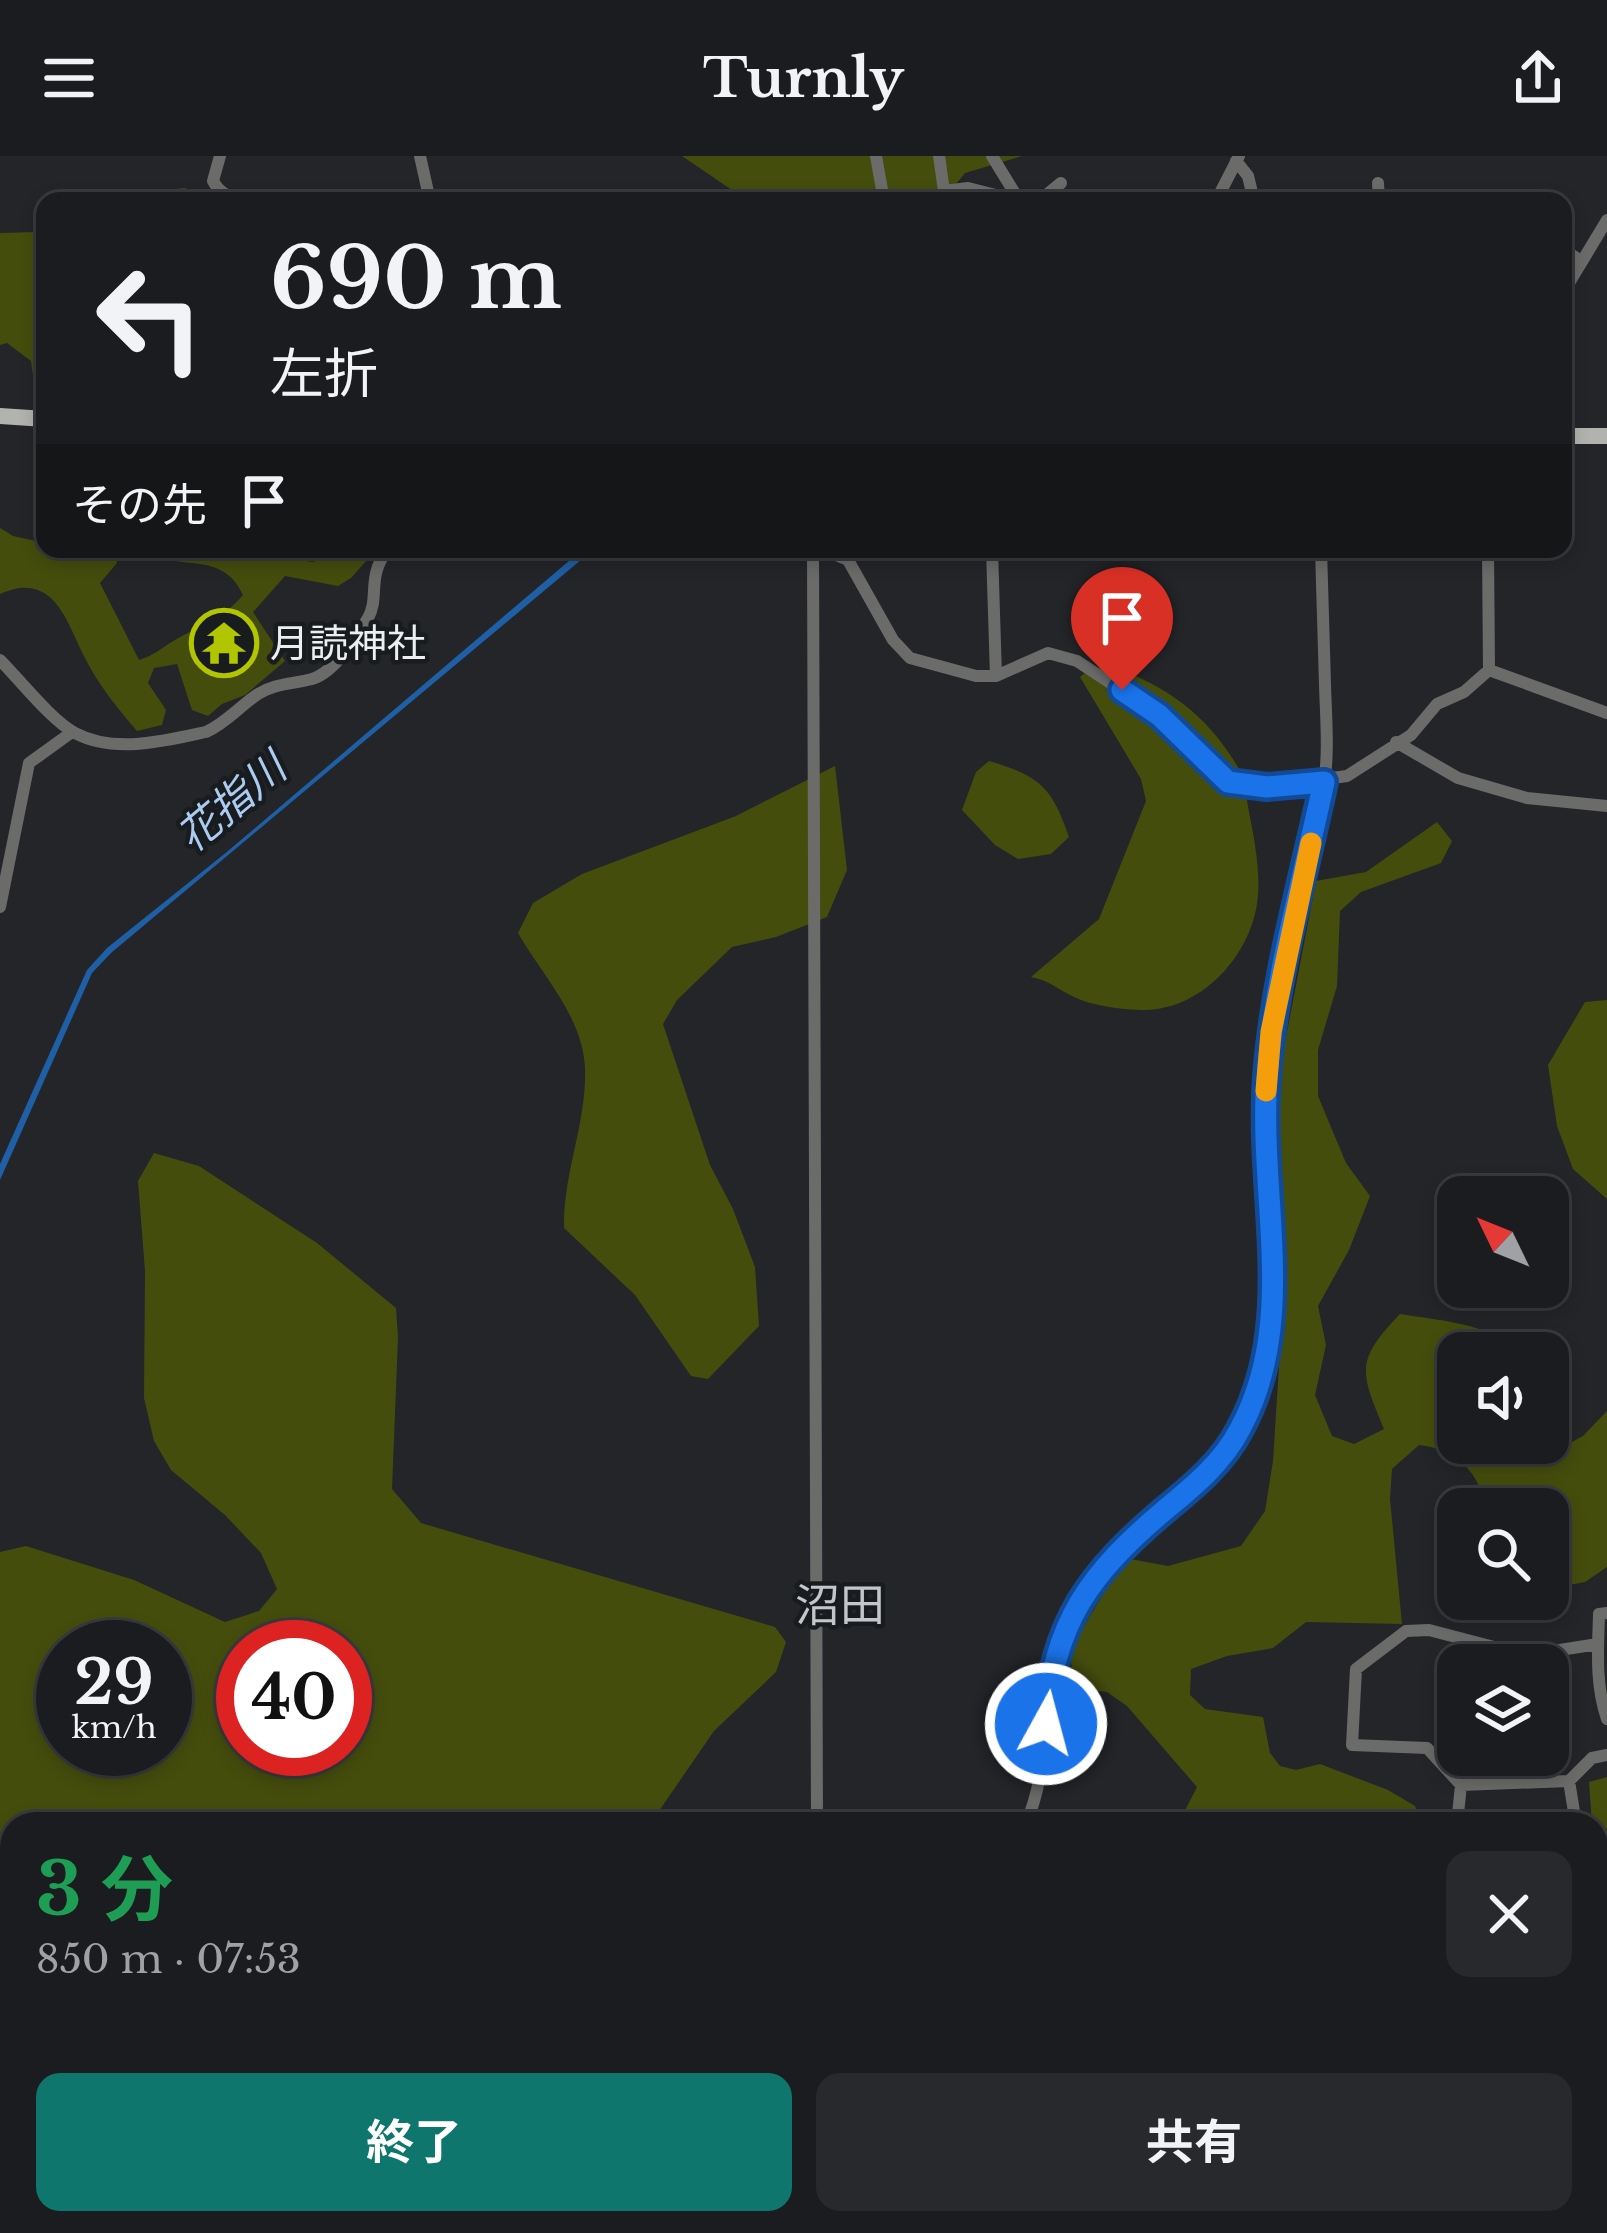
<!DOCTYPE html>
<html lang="ja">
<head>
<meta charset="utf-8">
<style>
	body { margin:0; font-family:"Libre Baskerville","Noto Sans JP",serif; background:#27292c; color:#f1f3f6; height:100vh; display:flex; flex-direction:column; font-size:45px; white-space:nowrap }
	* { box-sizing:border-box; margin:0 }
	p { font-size:39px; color:#9fa1a4 }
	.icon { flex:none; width:66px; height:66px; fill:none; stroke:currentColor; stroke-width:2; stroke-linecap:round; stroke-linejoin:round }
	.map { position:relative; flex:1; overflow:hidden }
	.panel { position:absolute; left:0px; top:1656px; width:1608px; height:423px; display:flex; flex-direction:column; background:#1a1c1f; border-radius:36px 36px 0 0; box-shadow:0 6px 18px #0003,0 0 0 3px #383a3d }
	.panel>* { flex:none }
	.guide { position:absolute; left:36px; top:36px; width:1536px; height:366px; border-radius:24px; box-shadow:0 6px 18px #0003,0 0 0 3px #383a3d; background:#1a1c1f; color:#f1f3f6; overflow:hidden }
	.needle { width:78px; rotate:313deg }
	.tools { position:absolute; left:1437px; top:1020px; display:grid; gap:24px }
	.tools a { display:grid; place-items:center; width:132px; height:132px; border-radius:24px; background:#1a1c1f; box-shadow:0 6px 18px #0003,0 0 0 3px #383a3d; font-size:60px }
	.speed { position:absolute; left:36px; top:1464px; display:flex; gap:24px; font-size:60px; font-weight:700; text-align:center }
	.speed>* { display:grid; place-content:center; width:156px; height:156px; border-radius:50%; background:#1a1c1f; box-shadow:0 6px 18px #0003,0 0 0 3px #383a3d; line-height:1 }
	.speed small { font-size:30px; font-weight:400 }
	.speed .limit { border:18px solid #d22; background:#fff; color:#111 }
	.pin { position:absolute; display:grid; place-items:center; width:102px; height:102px; color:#fff; margin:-123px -51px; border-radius:50% 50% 50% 0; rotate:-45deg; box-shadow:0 0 12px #0007 }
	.pin .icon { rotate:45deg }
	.me { position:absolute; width:132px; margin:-66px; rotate:7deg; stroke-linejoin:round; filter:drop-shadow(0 0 9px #0008) }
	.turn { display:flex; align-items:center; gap:42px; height:252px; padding:0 36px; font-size:54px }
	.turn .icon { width:156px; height:156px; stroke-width:2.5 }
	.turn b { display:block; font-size:84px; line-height:102px }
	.then { display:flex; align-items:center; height:114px; padding:0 36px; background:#0003; gap:24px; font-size:45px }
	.round { display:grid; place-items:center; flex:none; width:126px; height:126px; border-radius:24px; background:#27292c }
	.summary { display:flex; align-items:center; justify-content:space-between; height:204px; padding:0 36px }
	h1 { font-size:72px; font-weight:700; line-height:90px; color:#1e9e55 }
	.button { display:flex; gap:24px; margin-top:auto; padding:24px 36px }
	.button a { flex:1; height:138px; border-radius:24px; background:#0f766e; color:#fff; font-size:48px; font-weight:700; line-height:138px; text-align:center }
	.button a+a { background:#27292c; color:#f1f3f6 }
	header { display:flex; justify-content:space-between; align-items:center; height:156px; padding:0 36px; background:#1a1c1f; font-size:54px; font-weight:700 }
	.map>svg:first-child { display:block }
	.green { fill:#454d0d; fill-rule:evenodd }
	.water { fill:#1e5fa5 }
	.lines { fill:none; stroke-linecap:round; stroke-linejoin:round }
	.minor { stroke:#6b6c6a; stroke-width:12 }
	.major { stroke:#b2b3ae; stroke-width:16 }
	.highway { stroke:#cecfc9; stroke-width:18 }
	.route-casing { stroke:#114b97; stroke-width:30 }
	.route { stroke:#1a73e8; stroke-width:21 }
	.slow { stroke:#f59e0b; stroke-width:21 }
	.labels { text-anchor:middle; stroke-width:9; stroke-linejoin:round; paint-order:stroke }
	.poi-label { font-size:39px; fill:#eceef0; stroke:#191c1f; text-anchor:start }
	.water-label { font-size:42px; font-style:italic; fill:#abcbf1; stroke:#191c1f }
	.quarter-label { font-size:45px; fill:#c3c6cb; stroke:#191c1f }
</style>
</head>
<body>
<header><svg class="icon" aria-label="menu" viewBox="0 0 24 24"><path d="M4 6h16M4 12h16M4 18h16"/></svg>Turnly<svg class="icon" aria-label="share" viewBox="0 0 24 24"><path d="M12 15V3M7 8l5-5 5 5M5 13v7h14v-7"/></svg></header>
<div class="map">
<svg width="1607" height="2077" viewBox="0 0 1607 2077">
	<rect width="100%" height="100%" fill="#232529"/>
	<path class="green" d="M682 0H1022L965 17 942 45H748Z
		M185 32 202 45H90L98 41Z
		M45 68V236L35 234 31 205 7 187 0 189V77L35 76Z
		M0 372 13 380 45 387V393H97L115 399 117 407 100 427 139 504C155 499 161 492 175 484 201 469 223 463 243 439 222 392 176 418 146 393H286L291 403 313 406 336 393H377L351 422 338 430 285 420 253 456 285 505 245 539 222 548 208 560 192 554 177 508 154 512 148 527 166 554 162 569 137 575C119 554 98 528 86 504 67 468 55 413 0 438Z
		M1111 510C1168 531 1206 558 1238 611 1245 624 1246 641 1249 656 1254 681 1260 713 1258 739 1254 796 1204 853 1145 854 1124 854 1091 850 1072 840 1057 833 1049 824 1031 821L1099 763 1146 645 1141 623 1080 521 1090 513Z
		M989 605C1040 620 1052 631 1069 681L1051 698 1018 703 995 689 962 654 976 616Z
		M835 610 847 714 827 761 776 781 732 791 677 844 663 868 710 1009 733 1053 755 1111 759 1170 708 1223 691 1220 635 1139 564 1072C563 1017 587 966 585 912 583 861 542 819 518 777L533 747 582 718 736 660Z
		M1437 666 1452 685 1441 707 1361 736 1340 755 1337 830 1318 894V940L1346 1007 1370 1040 1349 1094 1318 1150 1326 1189 1315 1239 1332 1280 1354 1288 1384 1273C1360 1215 1355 1205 1400 1158 1435 1164 1494 1167 1516 1197H1458V1287H1548V1257L1557 1294 1583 1280 1607 1255V1411L1585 1426 1548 1433V1353H1487C1478 1316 1458 1293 1419 1289L1392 1313 1390 1343 1402 1468 1306 1466 1273 1492 1227 1500 1191 1513 1190 1539 1205 1553 1263 1561 1270 1597 1280 1610 1296 1614 1320 1608 1388 1634 1415 1650 1421 1668H1178L1197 1631 1127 1550 1107 1536 1073 1532 1070 1493 1125 1402 1168 1410 1241 1390 1265 1355 1273 1305 1283 1147 1277 928 1316 725 1366 716Z
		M1607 844V1043L1573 1013 1557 970 1548 909 1585 846Z
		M154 997 199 1010 317 1087 396 1152 398 1181 392 1333 421 1367 775 1471 786 1486 776 1516 714 1575 650 1668H12V1921L0 1915V1396L26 1390 134 1424 225 1466 259 1455 277 1433 261 1397 225 1359 171 1314 154 1285 144 1242 145 1115 138 1025ZM63 1491H165V1593H63ZM243 1491H345V1593H243Z
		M1607 1621V1849L1596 1668H1592L1589 1626Z"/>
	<path class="water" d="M583 393H594L111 797 92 817 0 1024V1008L87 814 107 792 228 695Z"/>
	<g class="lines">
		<path class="minor" d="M220 0 213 25C230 57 275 38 305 45
			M420 0 430 45
			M876 0 884 45
			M939 0 944 35 941 45
			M992 0 1019 44
			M1236 5 1248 20 1254 45
			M1378 27 1379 45
			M944 35 968 32 1019 45
			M676 45 691 41 700 45
			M1039 45 1061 27
			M1216 45 1239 0
			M1563 93 1581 105
			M1563 137 1607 64
			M813 393 817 1668
			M1488 393 1489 514
			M992 394 996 520
			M813 399H836L848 404 893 484 910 502 976 520H996L1048 497 1077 505 1159 559 1227 625 1267 631 1347 620 1411 579 1437 548 1464 536 1489 514 1607 557
			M0 504C20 524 51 564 75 577 114 598 165 585 206 576 226 567 240 550 258 538 276 527 293 528 312 523 335 516 356 482 368 462 380 441 366 421 388 393
			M1396 586 1458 622 1527 642 1607 650
			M0 751 29 607 72 576
			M1607 1457 1599 1458C1598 1494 1595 1528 1607 1563
			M1598 1488 1547 1496H1513L1429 1474 1406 1475 1356 1513 1352 1589 1427 1592 1461 1629 1569 1625 1592 1602 1607 1599
			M1569 1625 1576 1668
			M1026 1668C1059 1588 1034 1513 1085 1433 1140 1349 1231 1330 1263 1221 1288 1136 1260 1014 1267 922 1274 822 1307 727 1324 629 1329 596 1326 562 1325 529 1324 484 1322 438 1321 393
			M1457 1668 1461 1629
			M1596 1949 1607 1953
			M814 2077V2067
			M856 2077 906 2067"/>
		<path class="major" d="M0 260 45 263
			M1563 280H1607"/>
		<path class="highway" d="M0 2051 12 2050
			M0 2067 112 2077
			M273 2067 295 2077
			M529 2067 555 2077
			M560 2067 601 2077
			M178 2077 179 2067
			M680 2077H800
			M1551 2077 1593 2067"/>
	</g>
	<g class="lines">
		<g class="route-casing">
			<path id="route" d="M1046 1568C1052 1467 1091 1416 1166 1353 1194 1330 1223 1306 1240 1273 1299 1165 1258 1039 1267 922 1274 823 1303 724 1324 626L1267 631 1228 626 1159 559 1122 534"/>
		</g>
		<use href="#route" class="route"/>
		<path class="slow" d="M1266 935 1271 876 1311 687"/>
	</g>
	<defs>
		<g id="temple-ring" transform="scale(3.45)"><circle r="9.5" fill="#191c1f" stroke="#b1c500" stroke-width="1.5"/><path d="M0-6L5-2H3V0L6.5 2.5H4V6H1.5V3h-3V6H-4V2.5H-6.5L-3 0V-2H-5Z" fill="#b1c500"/></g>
	</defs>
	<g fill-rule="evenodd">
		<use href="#temple-ring" x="224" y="487"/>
	</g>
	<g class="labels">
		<g class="poi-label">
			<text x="270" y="501">月読神社</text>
		</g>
		<g class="water-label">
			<text transform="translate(231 646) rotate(-40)" y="15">花指川</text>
		</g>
		<g class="quarter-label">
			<text x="840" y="1465">沼田</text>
		</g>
	</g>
</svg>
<div class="tools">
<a><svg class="needle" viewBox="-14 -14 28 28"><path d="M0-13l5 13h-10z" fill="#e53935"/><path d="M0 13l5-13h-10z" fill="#9fa1a4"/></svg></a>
<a><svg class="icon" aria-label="sound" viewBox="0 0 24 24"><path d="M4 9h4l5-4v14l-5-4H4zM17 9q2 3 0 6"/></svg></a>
<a><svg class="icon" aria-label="search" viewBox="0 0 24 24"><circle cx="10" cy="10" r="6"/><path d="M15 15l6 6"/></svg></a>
<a><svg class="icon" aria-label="layers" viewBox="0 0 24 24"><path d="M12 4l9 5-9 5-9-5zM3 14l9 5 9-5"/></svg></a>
</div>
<div class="speed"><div>29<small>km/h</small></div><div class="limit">40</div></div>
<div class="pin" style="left:1122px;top:534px;background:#d93025"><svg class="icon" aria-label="arrive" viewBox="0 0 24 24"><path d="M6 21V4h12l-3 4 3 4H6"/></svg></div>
<svg class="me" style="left:1046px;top:1568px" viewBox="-20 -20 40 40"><circle r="17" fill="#1a73e8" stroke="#fff" stroke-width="3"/><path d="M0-11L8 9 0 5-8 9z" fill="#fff"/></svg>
<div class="guide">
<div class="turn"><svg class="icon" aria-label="left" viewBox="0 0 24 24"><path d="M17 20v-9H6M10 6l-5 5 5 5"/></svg><div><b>690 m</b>左折</div></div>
<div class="then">その先<svg class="icon" aria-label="arrive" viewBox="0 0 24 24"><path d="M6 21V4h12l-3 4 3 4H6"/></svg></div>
</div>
<section class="panel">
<div class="summary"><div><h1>3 分</h1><p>850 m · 07:53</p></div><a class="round"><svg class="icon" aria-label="close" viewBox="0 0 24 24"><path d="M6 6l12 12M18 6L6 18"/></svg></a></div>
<div class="button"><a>終了</a><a>共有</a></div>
</section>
</div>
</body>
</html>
